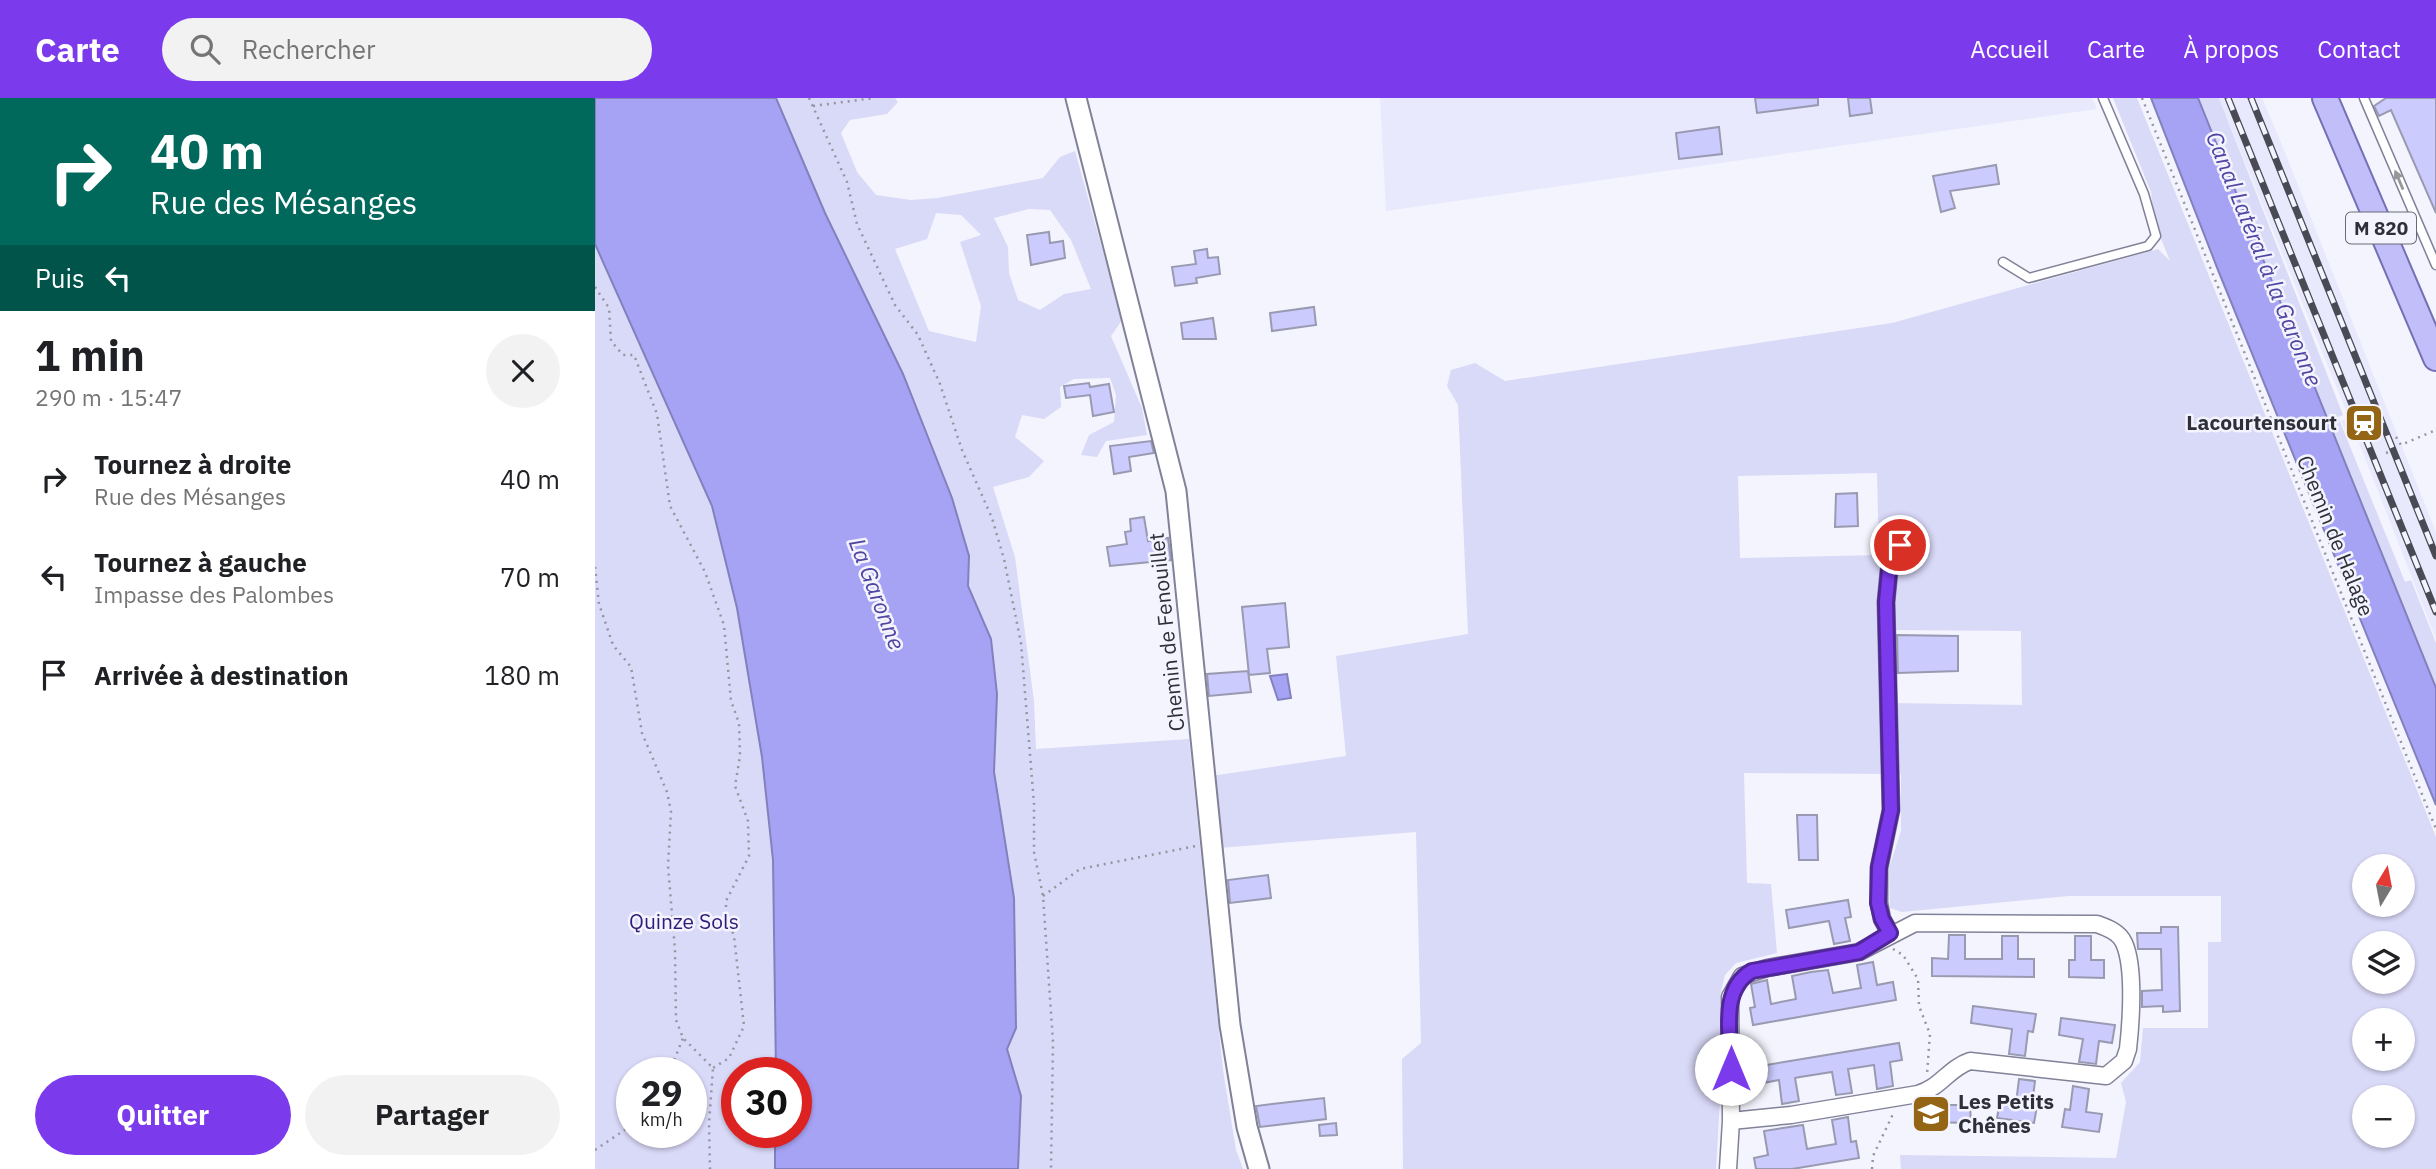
<!DOCTYPE html>
<html lang="fr">
<head>
<meta charset="utf-8">
<style>
	body { margin:0; font-family:"IBM Plex Sans",sans-serif; background:#f2f2f2; color:#202124; height:100vh; display:flex; flex-direction:column; font-size:26px; white-space:nowrap }
	* { box-sizing:border-box; margin:0 }
	p { font-size:23px; color:#757577 }
	.icon { flex:none; width:38px; height:38px; fill:none; stroke:currentColor; stroke-width:2; stroke-linecap:round; stroke-linejoin:round }
	.map { position:relative; flex:1; overflow:hidden }
	.sheet { display:flex; flex-direction:column; background:#fff; width:595px }
	.sheet>* { flex:none }
	.hud { background:#00695c; color:#fff; overflow:hidden }
	.needle { width:46px; rotate:10deg }
	.fabs { position:absolute; left:1757px; top:756px; display:grid; gap:14px }
	.fabs a { display:grid; place-items:center; width:63px; height:63px; border-radius:50%; background:#fff; box-shadow:0 2px 5px #0004; font-size:35px }
	.speed { position:absolute; left:21px; top:959px; display:flex; gap:14px; font-size:35px; font-weight:700; text-align:center }
	.speed>* { display:grid; place-content:center; width:91px; height:91px; border-radius:50%; background:#fff; box-shadow:0 2px 5px #0004; line-height:1 }
	.speed small { font-size:18px; font-weight:400 }
	.speed .limit { border:10px solid #d22; background:#fff; color:#111 }
	.pin { position:absolute; display:grid; place-items:center; width:60px; height:60px; color:#fff; margin:-30px; border:4px solid #fff; border-radius:50%; box-shadow:0 2px 7px #0007 }
	.me { position:absolute; width:77px; margin:-38px; rotate:0deg; stroke-linejoin:round; filter:drop-shadow(0 0 5px #0008) }
	.turn { display:flex; align-items:center; gap:24px; height:147px; padding:0 35px; font-size:32px }
	.turn .icon { width:91px; height:91px; stroke-width:2.5 }
	.turn b { display:block; font-size:49px; line-height:60px }
	.then { display:flex; align-items:center; height:66px; padding:0 35px; background:#0003; gap:14px; font-size:26px }
	.round { display:grid; place-items:center; flex:none; width:74px; height:74px; border-radius:37px; background:#f2f2f2 }
	.head { display:flex; align-items:center; justify-content:space-between; height:119px; padding:0 35px }
	h1 { font-size:42px; font-weight:700; line-height:52px }
	.button { display:flex; gap:14px; margin-top:auto; padding:14px 35px }
	.button a { flex:1; height:80px; border-radius:42px; background:#7c3aed; color:#fff; font-size:28px; font-weight:700; line-height:80px; text-align:center }
	.button a+a { background:#f2f2f2; color:#202124 }
	ul { padding:0; list-style:none }
	li { display:flex; align-items:center; gap:21px; height:98px; padding:0 35px }
	li div { flex:1 }
	li b { display:block; font-size:26px }
	li em { font-style:normal }
	header { display:flex; align-items:center; gap:42px; box-sizing:border-box; height:98px; padding:0 35px; background:#7c3aed; color:#fff }
	header strong { font-size:33px }
	nav { display:flex; gap:38px; margin-inline-start:auto; font-size:24px }
	.search { width:490px; height:63px; background:#f2f2f2; display:flex; align-items:center; gap:18px; box-sizing:border-box; padding:0 24px; border-radius:38px; color:#757577; font-size:26px }
	main { display:flex; flex:1; min-height:0 }
	.map>svg:first-child { display:block }
	.built { fill:#e9e9fd }
	.green { fill:#d9d9f8; fill-rule:evenodd }
	.water { fill:#a6a3f5; stroke:#8280bd; stroke-width:2 }
	.building { fill:#cbcbfd; stroke:#999ab1; stroke-width:2 }
	.lines { fill:none; stroke-linecap:round; stroke-linejoin:round }
	.service-casing { stroke:#818198; stroke-width:11 }
	.minor-casing { stroke:#818198; stroke-width:19 }
	.tertiary-casing { stroke:#818198; stroke-width:23 }
	.primary-casing { stroke:#7370b4; stroke-width:28 }
	.path { stroke:#95959f; stroke-width:2.5; stroke-dasharray:2 5; stroke-linecap:butt }
	.service { stroke:#fff; stroke-width:8 }
	.minor { stroke:#fff; stroke-width:16 }
	.tertiary { stroke:#fff; stroke-width:19 }
	.primary { stroke:#c1befa; stroke-width:24 }
	.rail-casing { stroke:#4a4a54; stroke-width:7 }
	.rail { stroke:#f4f4fe; stroke-width:4.5; stroke-dasharray:13; stroke-linecap:butt }
	.oneway { fill:#97979c }
	.route-casing { stroke:#51269a; stroke-width:18 }
	.route { stroke:#7c3aed; stroke-width:12 }
	.labels { text-anchor:middle; stroke-width:5; stroke-linejoin:round; paint-order:stroke }
	.shield { fill:#f4f4fe; stroke:#6a6a74; stroke-width:2 }
	.shield-label { font-size:19px; font-weight:bold; fill:#2f2f39 }
	.poi-label { font-size:21px; font-weight:bold; fill:#2f2f39; stroke:#f4f4fe; text-anchor:end }
	.street-label { font-size:21px; fill:#2f2f39; stroke:#f4f4fe }
	.park-label { font-size:21px; fill:#301c78; stroke:#f4f4fe }
	.water-label { font-size:23px; font-style:italic; fill:#5145a3; stroke:#f4f4fe }
</style>
</head>
<body>
<header>
<strong>Carte</strong>
<div class="search"><svg class="icon" aria-label="search" viewBox="0 0 24 24"><circle cx="10" cy="10" r="6"/><path d="M15 15l6 6"/></svg>Rechercher</div>
<nav><a>Accueil</a><a>Carte</a><a>À propos</a><a>Contact</a></nav>
</header>
<main>
<section class="sheet">
<div class="hud">
<div class="turn"><svg class="icon" aria-label="right" viewBox="0 0 24 24"><path d="M7 20v-9h11M14 6l5 5-5 5"/></svg><div><b>40 m</b>Rue des Mésanges</div></div>
<div class="then">Puis<svg class="icon" aria-label="left" viewBox="0 0 24 24"><path d="M17 20v-9H6M10 6l-5 5 5 5"/></svg></div>
</div>
<div class="head"><div><h1>1 min</h1><p>290 m · 15:47</p></div><a class="round"><svg class="icon" aria-label="close" viewBox="0 0 24 24"><path d="M6 6l12 12M18 6L6 18"/></svg></a></div>
<ul>
<li><svg class="icon" aria-label="right" viewBox="0 0 24 24"><path d="M7 20v-9h11M14 6l5 5-5 5"/></svg><div><b>Tournez à droite</b><p>Rue des Mésanges</p></div><em>40 m</em></li>
<li><svg class="icon" aria-label="left" viewBox="0 0 24 24"><path d="M17 20v-9H6M10 6l-5 5 5 5"/></svg><div><b>Tournez à gauche</b><p>Impasse des Palombes</p></div><em>70 m</em></li>
<li><svg class="icon" aria-label="arrive" viewBox="0 0 24 24"><path d="M6 21V4h12l-3 4 3 4H6"/></svg><div><b>Arrivée à destination</b></div><em>180 m</em></li>
</ul>
<div class="button"><a>Quitter</a><a>Partager</a></div>
</section>
<div class="map">
<svg width="1841" height="1071" viewBox="0 0 1841 1071">
	<rect width="100%" height="100%" fill="#f4f4fe"/>
	<path class="built" d="M785 0H1497L1502 11 791 113Z
		M1624 0H1667L1685 42 1841 434V541L1762 340 1754 343 1746 323 1754 320Z"/>
	<path class="green" d="M181 0H300L303 4 292 16 255 22 246 35 262 74 281 97 316 102 343 100 448 80 465 59 480 53 527 222 516 238 547 310 552 337 511 343 502 359 486 357 494 337 519 324 521 297 515 280 479 281 465 289 466 309 449 321 427 317 420 339 449 363 434 379 398 389 420 459 439 603 441 651 594 641 628 972 641 1052 648 1071H423L426 998 412 951 421 930 419 800 399 674 402 596 396 541 373 488 374 458 357 400 308 276 230 115ZM434 111 455 112 476 142 496 191 469 196 445 212 423 202 414 175 413 149 399 120ZM341 115 366 117 386 137 365 144 386 208 381 244 334 233 300 151 332 141Z
		M1518 0H1542L1841 739V1071H1306L1305 1057 1521 1060 1531 1004 1526 985 1545 964 1548 930H1613V844H1626V798H1474L1307 814 1295 810 1294 770 1306 733V676L1149 675 1152 785 1176 786 1182 855 1141 865 1130 877 1125 897 1126 985 1121 1071H808L807 961 826 945 821 734 624 750 616 678 751 658 741 558 873 536 863 307 852 288 856 272 880 265 910 283 1297 225 1563 151 1575 163 1559 123 1556 94ZM1282 375 1284 457 1145 460 1143 378ZM1295 532 1426 533 1427 607 1296 605ZM1769 768H1808V807H1769ZM1769 845H1808V884H1769ZM1769 922H1808V961H1769ZM1769 999H1808V1038H1769Z
		M1603 0H1624L1748 317 1743 319 1810 484 1816 482 1841 545V590Z
		M0 146 117 408 142 510 167 659 178 762 181 975H142V1034H180V1071H0ZM37 975H96V1034H37Z"/>
	<path class="water" d="M0 0H181L230 115 308 276 357 400 374 458 373 488 396 541 402 596 399 674 419 800 421 930 412 951 426 998 423 1071H180V1034H201V975H181L178 762 167 659 142 510 117 408 0 146Z
		M1556 0H1603L1841 590V707L1623 172Z
		M692 576 696 600 683 602 675 578Z"/>
	<path class="building" d="M1160 0H1223V7L1162 15Z
		M1253 0H1275L1277 15 1255 18Z
		M1791 0H1841V115L1796 12 1784 18 1779 8Z
		M1124 29 1127 56 1084 61 1081 35Z
		M1401 67 1404 86 1355 93 1360 110 1346 114 1338 78Z
		M454 134 455 145 468 143 470 160 436 167 432 137Z
		M612 151 613 160 623 159 625 176 601 180 602 185 580 188 577 169 601 166 599 153Z
		M719 209 721 227 677 233 675 215Z
		M618 220 621 241H588L586 225Z
		M494 285 495 289 514 286 519 314 498 318 495 297 471 300 469 288Z
		M556 343 559 355 534 359 536 373 519 376 515 348Z
		M1262 395 1263 428 1240 429 1241 396Z
		M549 419 553 443 573 440 576 462 515 468 512 449 532 446 530 434 536 433 535 421Z
		M690 505 694 549 672 551 675 575 654 577 647 509Z
		M1302 537 1363 538V573L1303 575Z
		M653 573 656 594 614 598 612 576Z
		M1202 717H1222L1223 762H1204Z
		M673 777 676 800 635 805 633 782Z
		M1253 802 1256 819 1250 820 1255 843 1239 846 1234 823 1194 830 1191 812Z
		M1566 829H1583L1585 913 1568 914V908L1547 909V893L1567 892 1566 851H1543L1542 835H1566Z
		M1354 837H1370V861H1407V838H1423V861H1439V879L1337 878V860L1353 861Z
		M1480 838H1496V862H1509V880L1474 879V862H1480Z
		M1278 864 1282 887 1298 884 1301 902 1158 927 1155 910 1160 909 1156 886 1172 882 1176 906 1201 901 1197 878 1216 874 1233 872 1238 895 1266 890 1262 867Z
		M1378 908 1441 916 1438 934 1433 933 1430 958 1414 956 1417 931 1376 925Z
		M1466 920 1520 927 1517 945 1504 943 1501 966 1484 964 1488 941 1464 937Z
		M1304 945 1307 962 1295 964 1298 988 1282 991 1279 967 1253 971 1257 995 1241 997 1237 974 1205 979 1200 980 1204 1003 1187 1006 1184 982 1168 985 1165 968Z
		M1424 981 1440 983 1437 1007 1442 1008 1439 1025 1402 1020 1405 1003 1421 1005Z
		M1478 988 1494 991 1491 1014 1507 1016 1504 1034 1467 1029 1470 1011 1475 1012Z
		M729 1000 731 1021 665 1029 661 1008Z
		M1329 1007H1375L1376 1025 1329 1024Z
		M1253 1019 1256 1044 1261 1043 1264 1060 1197 1071H1161L1159 1060 1173 1057 1169 1033 1208 1027 1212 1051 1217 1050 1241 1046 1237 1022Z
		M741 1025 742 1037 725 1038 724 1027Z"/>
	<g class="lines">
		<g class="service-casing">
			<path id="service" d="M1769 0 1841 167
				M1408 164 1434 180 1553 148 1561 138 1549 96 1508 0"/>
		</g>
		<g class="minor-casing">
			<path id="minor" d="M1295 835 1287 821 1284 805V770L1296 712 1291 504 1294 473 1305 447
				M1133 1071 1136 1023 1135 899 1147 878 1172 870 1264 854 1320 825 1502 826C1513 830 1524 834 1529 845 1540 869 1536 924 1533 951L1529 963 1511 978 1375 963C1354 970 1345 990 1323 996L1196 1017 1136 1023"/>
		</g>
		<g class="tertiary-casing">
			<path id="tertiary" d="M481 0 581 393 635 927 652 1029 664 1071"/>
		</g>
		<g class="primary-casing">
			<path id="primary" d="M1730 0 1841 260"/>
		</g>
		<path class="path" d="M214 0 252 84 262 126 300 207 323 237 345 286 367 352 397 420 409 461 426 545 439 706V754L448 798 458 944 456 1071
			M1547 0 1841 731
			M218 8 279 0
			M0 189 14 210 16 243 28 257H39L62 316 75 408 110 474 129 527 136 603 144 625 145 658 140 688 153 723 154 758 131 803V817L139 838 149 928 134 960 118 970
			M1762 330 1777 324
			M1801 339 1806 347 1841 332
			M1791 355 1801 351
			M0 469 4 506 18 547 36 569 47 635 72 694 76 713 73 768 80 852 81 922 88 940 118 970 114 1026 115 1071
			M448 798 485 771 601 748
			M1298 851 1308 857 1323 881 1324 908 1335 936 1332 976
			M74 975 88 940
			M0 1052 37 1027
			M1277 1071 1278 1058 1298 1016"/>
		<use href="#service" class="service"/>
		<use href="#minor" class="minor"/>
		<use href="#tertiary" class="tertiary"/>
		<use href="#primary" class="primary"/>
		<g class="rail-casing">
			<path id="rail" d="M1633 0 1841 514
				M1656 0 1841 458"/>
		</g>
		<use href="#rail" class="rail"/>
	</g>
	<defs><path id="oneway-solid" d="M-6-.8H1V-3.2L6.5 0L1 3.2V.8H-6Z" transform="scale(1.75)"/></defs>
	<use class="oneway" href="#oneway-solid" transform="translate(1804 82) rotate(-113)"/>
	<g class="lines">
		<g class="route-casing">
			<path id="route" d="M1136 971C1136 939 1124 891 1157 873L1264 854 1295 835 1287 821 1283 805 1284 769 1296 712 1291 504 1294 473 1305 447"/>
		</g>
		<use href="#route" class="route"/>
	</g>
	<defs>
		<g id="station-square" transform="scale(2.0125)"><rect x="-9" y="-9" width="18" height="18" rx="4" fill="#946514" stroke="#f4f4fe"/><path d="M-3-6H3Q5-6 5-4V2Q5 4 3 4L4.5 6H3L1.5 4h-3L-3 6H-4.5L-3 4Q-5 4-5 2V-4Q-5-6-3-6ZM-3.5-4v3h7v-3ZM-3.5 1v1.5H-2V1ZM2 1v1.5H3.5V1Z" fill="#fff"/></g>
		<g id="school-square" transform="scale(2.0125)"><rect x="-9" y="-9" width="18" height="18" rx="4" fill="#946514" stroke="#f4f4fe"/><path d="M0-5L7-2L0 1L-7-2ZM-4 1L0 2.5L4 1V4Q0 6-4 4Z" fill="#fff"/></g>
	</defs>
	<g fill-rule="evenodd">
		<use href="#station-square" x="1769" y="325"/>
		<use href="#school-square" x="1336" y="1016"/>
	</g>
	<g class="labels">
		<rect class="shield" x="1751" y="114.5" width="70" height="31" rx="5"/>
		<g class="shield-label">
			<text x="1786" y="137">M 820</text>
		</g>
		<g class="poi-label">
			<text x="1742" y="332">Lacourtensourt</text>
			<text x="1363" y="1011" text-anchor="start">Les Petits<tspan x="1363" dy="24">Chênes</tspan></text>
		</g>
		<g class="street-label">
			<text transform="translate(1740 438) rotate(68)" y="7">Chemin de Halage</text>
			<text transform="translate(572 534) rotate(-96)" y="7">Chemin de Fenouillet</text>
		</g>
		<g class="park-label">
			<text x="89" y="831">Quinze Sols</text>
		</g>
		<g class="water-label">
			<text transform="translate(1669 161) rotate(68)" y="8">Canal Latéral à la Garonne</text>
			<text transform="translate(282 496) rotate(69)" y="8">La Garonne</text>
		</g>
	</g>
</svg>
<div class="fabs">
<a><svg class="needle" viewBox="-14 -14 28 28"><path d="M0-13l5 13h-10z" fill="#e53935"/><path d="M0 13l5-13h-10z" fill="#757577"/></svg></a>
<a><svg class="icon" aria-label="layers" viewBox="0 0 24 24"><path d="M12 4l9 5-9 5-9-5zM3 14l9 5 9-5"/></svg></a>
<a>+</a>
<a>−</a>
</div>
<div class="speed"><div>29<small>km/h</small></div><div class="limit">30</div></div>
<div class="pin" style="left:1305px;top:447px;background:#d93025"><svg class="icon" aria-label="arrive" viewBox="0 0 24 24"><path d="M6 21V4h12l-3 4 3 4H6"/></svg></div>
<svg class="me" style="left:1136px;top:971px" viewBox="-20 -20 40 40"><circle r="19" fill="#fff"/><path d="M0-13L10 11 0 6-10 11z" fill="#7c3aed"/></svg>
</div>
</main>
</body>
</html>
